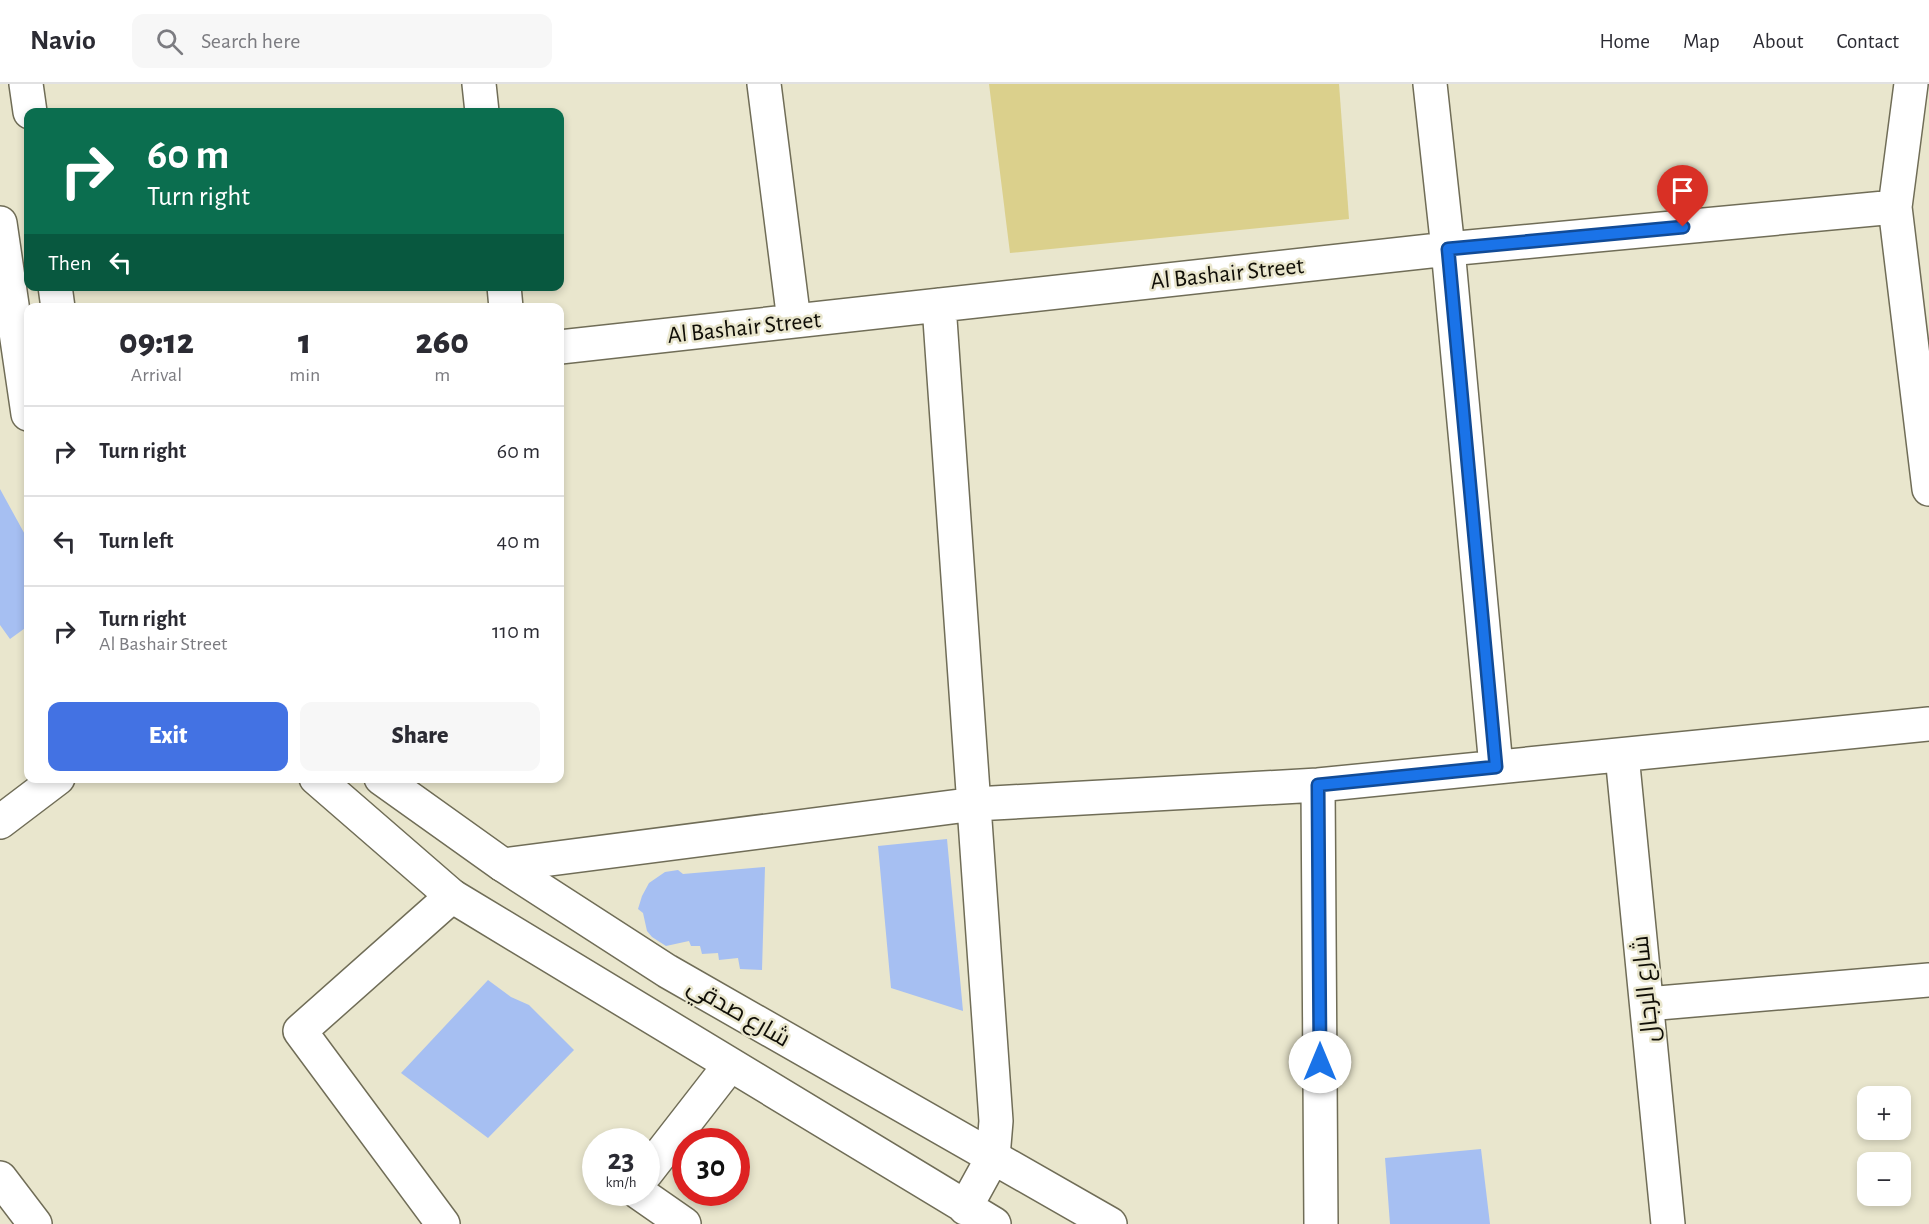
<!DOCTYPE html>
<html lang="en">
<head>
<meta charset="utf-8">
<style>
	body { margin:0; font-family:"Alegreya Sans",Cairo,sans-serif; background:#f7f7f7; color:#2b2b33; height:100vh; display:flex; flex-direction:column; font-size:22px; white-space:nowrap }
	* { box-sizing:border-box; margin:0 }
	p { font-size:20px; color:#7c7c81 }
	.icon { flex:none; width:33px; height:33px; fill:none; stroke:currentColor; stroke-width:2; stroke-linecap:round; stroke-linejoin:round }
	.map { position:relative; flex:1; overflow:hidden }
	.sheet { position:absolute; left:24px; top:219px; width:540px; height:480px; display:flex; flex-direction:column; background:#fff; border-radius:12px; box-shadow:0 3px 9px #0003 }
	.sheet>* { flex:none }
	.top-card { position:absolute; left:24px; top:24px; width:540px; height:183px; border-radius:12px; box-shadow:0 3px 9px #0003; background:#0b6e4f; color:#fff; overflow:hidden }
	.buttons { position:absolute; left:1857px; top:1002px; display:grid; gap:12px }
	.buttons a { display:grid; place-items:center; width:54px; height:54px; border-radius:12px; background:#fff; box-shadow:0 3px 9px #0003; font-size:30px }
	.speed { position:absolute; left:582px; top:1044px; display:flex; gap:12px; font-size:30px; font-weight:700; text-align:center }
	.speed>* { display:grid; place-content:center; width:78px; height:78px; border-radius:50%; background:#fff; box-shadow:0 3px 9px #0003; line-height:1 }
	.speed small { font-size:15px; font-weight:400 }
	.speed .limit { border:9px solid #d22; background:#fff; color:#111 }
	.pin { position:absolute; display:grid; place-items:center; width:51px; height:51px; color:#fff; margin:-62px -26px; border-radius:50% 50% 50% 0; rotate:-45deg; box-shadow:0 0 6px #0007 }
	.pin .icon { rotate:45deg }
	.me { position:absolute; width:66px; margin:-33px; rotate:0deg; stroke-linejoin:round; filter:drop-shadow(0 0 4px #0008) }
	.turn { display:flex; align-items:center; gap:21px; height:126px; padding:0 24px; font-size:27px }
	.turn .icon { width:78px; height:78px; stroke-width:2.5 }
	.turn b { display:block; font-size:42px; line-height:51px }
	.then { display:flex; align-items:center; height:57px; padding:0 24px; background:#0003; gap:12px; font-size:22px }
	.eta { display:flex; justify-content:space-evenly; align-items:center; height:102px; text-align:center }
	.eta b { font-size:36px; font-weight:800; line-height:42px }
	.cta { display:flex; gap:12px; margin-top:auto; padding:12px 24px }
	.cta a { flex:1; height:69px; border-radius:12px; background:#4372e3; color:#fff; font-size:24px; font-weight:800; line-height:69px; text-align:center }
	.cta a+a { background:#f7f7f7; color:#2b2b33 }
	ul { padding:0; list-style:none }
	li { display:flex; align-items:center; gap:18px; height:90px; padding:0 24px; border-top:2px solid #e1e1e2 }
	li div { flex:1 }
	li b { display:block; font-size:22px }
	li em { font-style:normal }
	header { display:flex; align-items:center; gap:36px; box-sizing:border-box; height:84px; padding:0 30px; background:#fff; border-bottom:2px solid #e1e1e2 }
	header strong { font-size:28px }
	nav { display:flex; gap:33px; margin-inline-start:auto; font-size:21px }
	.search { width:420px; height:54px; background:#f7f7f7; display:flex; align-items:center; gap:15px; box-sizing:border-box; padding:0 21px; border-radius:12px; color:#7c7c81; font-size:22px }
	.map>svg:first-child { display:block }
	.green { fill:#dbd08c }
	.building { fill:#a6bff2 }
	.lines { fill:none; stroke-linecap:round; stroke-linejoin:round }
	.minor-casing { stroke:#706d57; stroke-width:36 }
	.tertiary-casing { stroke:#706d57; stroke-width:36 }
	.minor { stroke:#fff; stroke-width:33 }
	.tertiary { stroke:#fff; stroke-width:33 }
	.route-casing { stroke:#114b97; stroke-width:15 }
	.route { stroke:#1a73e8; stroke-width:10 }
	.labels { text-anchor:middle; stroke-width:5; stroke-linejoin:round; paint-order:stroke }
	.street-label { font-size:24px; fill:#100e07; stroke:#e9e6cd }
</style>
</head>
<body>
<header>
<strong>Navio</strong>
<div class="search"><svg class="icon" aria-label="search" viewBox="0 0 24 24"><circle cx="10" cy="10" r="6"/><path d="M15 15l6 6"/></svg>Search here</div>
<nav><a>Home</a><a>Map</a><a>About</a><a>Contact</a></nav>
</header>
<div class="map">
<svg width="1929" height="1140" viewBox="0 0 1929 1140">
	<rect width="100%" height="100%" fill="#e9e6cd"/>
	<path class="green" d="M989 0H1339L1349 135 1010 169Z"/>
	<path class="building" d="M0 405 28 456V542L10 555 0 541Z
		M947 755 963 927 891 904 878 762Z
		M765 783 762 886 740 885 738 874 719 876 718 869 702 870 700 862H691L689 857 666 862 652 853 647 847 643 829 638 825 642 812 649 799 665 788 678 786 683 790Z
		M488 896 511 913 529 921 574 966 488 1054 401 989Z
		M1481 1065 1490 1140H1390L1385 1074Z"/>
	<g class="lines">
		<g class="minor-casing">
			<path id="minor" d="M479 0 482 28
				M764 0 794 237
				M1430 0 1448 165 1496 683
				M1911 0 1895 123 1929 405
				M504 202 506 224
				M939 221 996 1037 993 1073
				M560 263 1448 165 1895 123
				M1622 671 1668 1140
				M1318 701 1321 1140
				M0 738 58 694
				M503 781 975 720 1318 701 1929 640
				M1647 920 1929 896
				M646 1089 730 981
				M0 1094 35 1140
				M638 1108 684 1140
				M443 1140 300 947 452 812"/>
		</g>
		<g class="tertiary-casing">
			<path id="tertiary" d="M26 0 30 28
				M0 139 28 330
				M55 202 58 224
				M316 694 452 812 994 1140
				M381 694 503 781 667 887 1110 1140
				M965 1124 993 1073"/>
		</g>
		<use href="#minor" class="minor"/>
		<use href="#tertiary" class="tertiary"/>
	</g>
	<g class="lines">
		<g class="route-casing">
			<path id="route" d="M1320 978 1318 701 1496 683 1448 165 1683 143"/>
		</g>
		<use href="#route" class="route"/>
	</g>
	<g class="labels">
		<g class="street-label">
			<text transform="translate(1227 189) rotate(-6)" y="8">Al Bashair Street</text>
			<text transform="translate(744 243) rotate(-6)" y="8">Al Bashair Street</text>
			<text transform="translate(1645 905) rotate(-96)" y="8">شارع الرجال</text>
			<text transform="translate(739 928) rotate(30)" y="8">شارع صدقي</text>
		</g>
	</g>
</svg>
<div class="buttons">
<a>+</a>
<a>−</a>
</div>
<div class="speed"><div>23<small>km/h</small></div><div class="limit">30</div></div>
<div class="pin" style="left:1683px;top:143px;background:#d93025"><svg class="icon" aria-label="arrive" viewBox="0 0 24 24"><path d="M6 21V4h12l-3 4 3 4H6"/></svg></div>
<svg class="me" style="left:1320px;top:978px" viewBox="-20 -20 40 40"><circle r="19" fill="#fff"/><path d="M0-13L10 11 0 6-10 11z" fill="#1a73e8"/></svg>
<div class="top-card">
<div class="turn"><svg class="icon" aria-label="right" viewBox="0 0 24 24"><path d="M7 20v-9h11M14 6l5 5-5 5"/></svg><div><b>60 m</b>Turn right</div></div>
<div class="then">Then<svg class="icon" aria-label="left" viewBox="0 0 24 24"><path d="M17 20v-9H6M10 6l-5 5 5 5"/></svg></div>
</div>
<section class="sheet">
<div class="eta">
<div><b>09:12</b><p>Arrival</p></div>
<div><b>1</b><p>min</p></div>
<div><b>260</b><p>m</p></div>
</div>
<ul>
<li><svg class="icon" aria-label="right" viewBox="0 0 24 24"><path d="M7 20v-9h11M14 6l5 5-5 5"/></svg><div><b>Turn right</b></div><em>60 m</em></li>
<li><svg class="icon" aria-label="left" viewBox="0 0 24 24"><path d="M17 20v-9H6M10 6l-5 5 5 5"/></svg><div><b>Turn left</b></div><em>40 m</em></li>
<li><svg class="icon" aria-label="right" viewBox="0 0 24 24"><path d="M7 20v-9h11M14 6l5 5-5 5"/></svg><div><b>Turn right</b><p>Al Bashair Street</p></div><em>110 m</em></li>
</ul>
<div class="cta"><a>Exit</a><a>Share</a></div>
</section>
</div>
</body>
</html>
